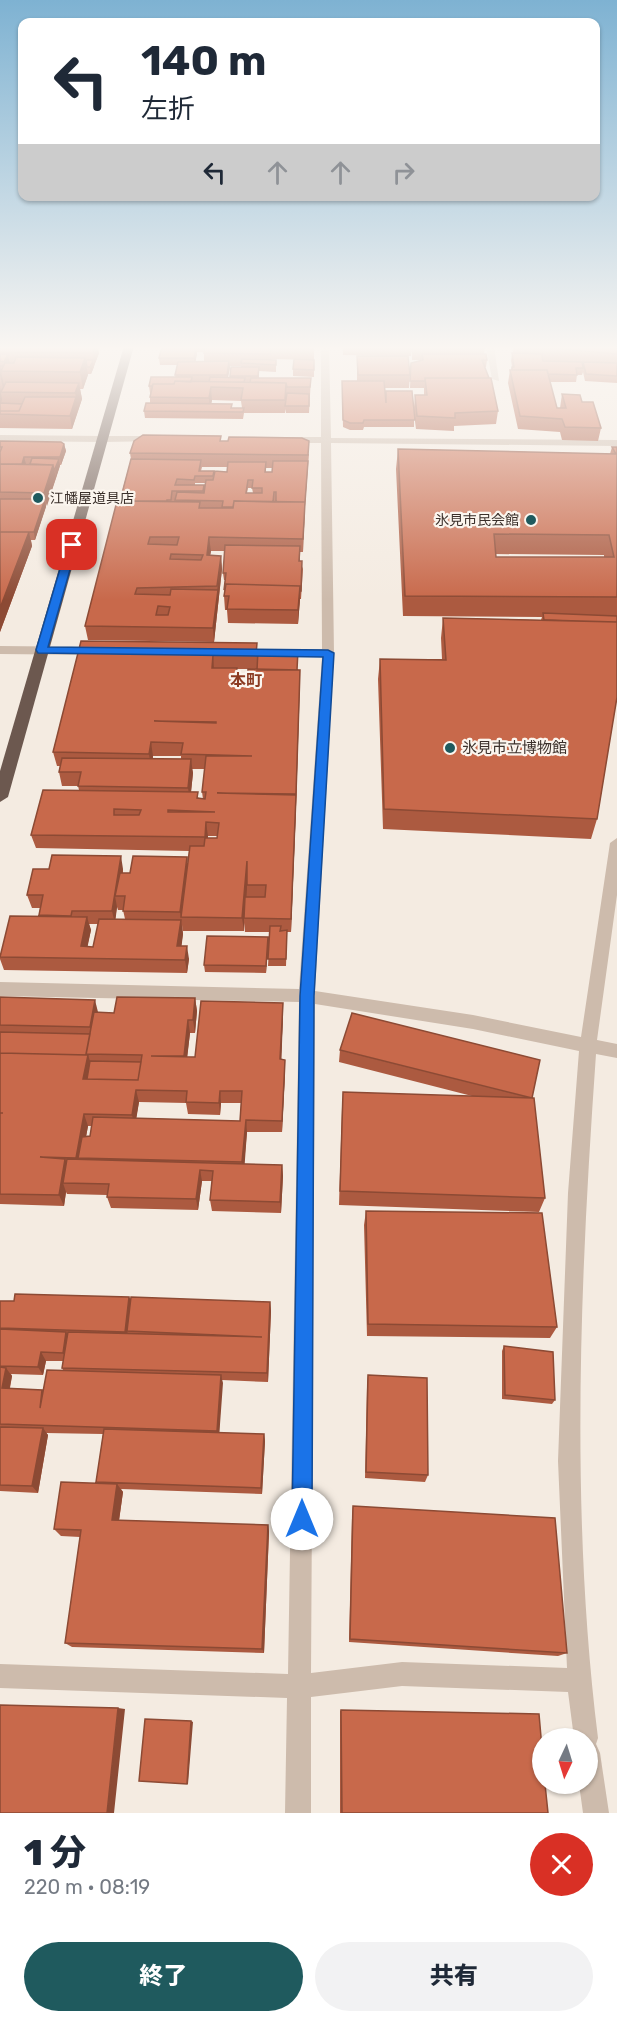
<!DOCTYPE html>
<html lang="ja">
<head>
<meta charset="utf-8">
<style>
	body { margin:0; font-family:Rubik,"Noto Sans JP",sans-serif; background:#f2f2f3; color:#1f2937; height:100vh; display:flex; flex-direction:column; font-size:22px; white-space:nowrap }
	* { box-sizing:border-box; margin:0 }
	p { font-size:20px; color:#747a83 }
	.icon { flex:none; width:33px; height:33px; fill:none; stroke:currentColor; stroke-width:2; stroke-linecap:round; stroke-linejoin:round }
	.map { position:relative; height:1813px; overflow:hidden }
	.sheet { display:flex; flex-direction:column; background:#fff; flex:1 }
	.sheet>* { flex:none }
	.banner { position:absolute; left:18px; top:18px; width:582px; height:183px; border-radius:12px; box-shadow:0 2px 4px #0004; background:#fff; color:#1f2937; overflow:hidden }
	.needle { width:39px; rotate:184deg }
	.tools { position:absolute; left:532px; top:1728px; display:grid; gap:12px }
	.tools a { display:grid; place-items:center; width:66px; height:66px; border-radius:50%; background:#fff; box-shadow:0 2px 4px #0004; font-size:30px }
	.pin { position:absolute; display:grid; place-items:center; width:51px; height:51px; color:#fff; margin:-26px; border-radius:12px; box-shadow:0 3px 9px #0006 }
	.me { position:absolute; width:66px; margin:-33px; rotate:0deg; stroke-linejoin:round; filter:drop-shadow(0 0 4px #0008) }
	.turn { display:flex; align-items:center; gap:21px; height:126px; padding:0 24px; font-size:27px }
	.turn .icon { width:78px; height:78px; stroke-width:2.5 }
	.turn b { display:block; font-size:42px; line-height:51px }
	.lanes { display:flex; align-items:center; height:57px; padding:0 24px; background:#0003; justify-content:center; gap:30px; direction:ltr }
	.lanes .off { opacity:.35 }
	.round { display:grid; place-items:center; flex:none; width:63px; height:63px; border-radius:32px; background:#f2f2f3 }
	.head { display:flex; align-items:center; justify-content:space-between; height:102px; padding:0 24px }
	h1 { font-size:36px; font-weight:800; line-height:45px }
	.cta { display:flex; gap:12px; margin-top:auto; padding:12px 24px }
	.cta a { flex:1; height:69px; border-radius:36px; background:#1f5a5e; color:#fff; font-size:24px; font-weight:800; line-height:69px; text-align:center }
	.cta a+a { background:#f2f2f3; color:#1f2937 }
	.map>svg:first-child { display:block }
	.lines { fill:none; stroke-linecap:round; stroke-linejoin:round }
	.minor { fill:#cdbbac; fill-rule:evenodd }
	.tertiary { fill:#cdbbac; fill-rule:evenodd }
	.trunk { fill:#6c584f; fill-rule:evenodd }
	.wall { fill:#ac5a40; fill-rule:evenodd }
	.shaded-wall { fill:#8c4a34 }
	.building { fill:#c8694b; stroke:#8c4a34; stroke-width:1.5; fill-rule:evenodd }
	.route { fill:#1a73e8; stroke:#114b97; stroke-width:1.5 }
	.poi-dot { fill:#1f5a5e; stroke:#fbf5ee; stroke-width:2 }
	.labels { text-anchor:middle; stroke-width:4.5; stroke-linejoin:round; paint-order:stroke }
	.far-poi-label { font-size:14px; fill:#3b302b; stroke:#fbf5ee; text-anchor:start }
	.poi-label { font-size:15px; fill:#3b302b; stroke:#fbf5ee; text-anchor:start }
	.neighbourhood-label { font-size:16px; font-weight:bold; fill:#8c3b22; stroke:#fbf5ee }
</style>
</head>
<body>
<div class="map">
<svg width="617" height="1813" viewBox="0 0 617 1813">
	<rect width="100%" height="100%" fill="#f4ebe1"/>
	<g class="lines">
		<path class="minor" d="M321 346H329L331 438 617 440V446L331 443 334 653 315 991 473 1015 581 1037 610 843 617 838V895L597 1040 617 1044V1058L596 1054C580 1281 570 1512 598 1738L596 1744 600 1753 609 1813H583L579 1784H588V1738H574L568 1692 402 1686 311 1697V1813H285L287 1698 0 1688V1664L288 1674 299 1002 0 996V982L299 989 322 657H279L273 653 279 649H322L321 443H286L281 440 286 437H321ZM315 1004 473 1029 579 1051 568 1193 558 1461 567 1668 402 1662 311 1673Z
			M486 346H494L499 381 492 379Z
			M157 436 160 437V441L103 442 98 439 103 436Z
			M0 646 99 647 105 651 99 655 0 654Z"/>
		<path class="tertiary" d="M0 435 103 436 108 439 103 442 0 441Z"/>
		<path class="trunk" d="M124 346H134L8 797 0 802V771Z"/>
	</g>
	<path class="wall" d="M0 346 99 353 91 374H88L83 389H80L82 399 72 429 0 428Z
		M162 346H314V360L271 359V360H276V372L259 371V378H311L309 413H286L285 409V413H244L243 419 145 418 144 411 150 403V393L149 386 175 377 177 365H160L159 358ZM197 352H204V362H195ZM230 366H241V367L230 376V377H228ZM212 400 241 401 242 408H232V404H211Z
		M343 346 412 349 411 356 343 355Z
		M412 346H485L484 354 487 360 486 367H485L498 411 496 424 454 426V431L416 429 414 414V427H364L363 430H350L343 427 342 381H357V356L410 375 409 388H384L386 402 414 407 415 395H424V388H410L411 363 422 360H412Z
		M509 346H617V383L585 381 583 372 582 375H577L576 382H550L557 408H560L562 394 582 402 601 428 598 441 562 440 560 432 518 429 508 383 510 370H511L512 367 511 360 514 347Z
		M314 360V377L293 376V369Z
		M0 441 64 444 66 451 61 465H60L56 478 46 506 35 540H31L32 546 0 632Z
		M221 441 309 454 305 506 303 552H300V561L303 569 301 599H300L298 624 228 623 227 610H225L224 596 225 580H224L223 573 225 551H211L210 555 221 556 222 569 214 642 88 640 85 626 131 459 130 453ZM202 467H227V472L214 476 201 471ZM266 468H272V472H266ZM195 483H205L204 491 195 485ZM248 488H252L253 493H247Z
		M612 447H617V697L597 819 591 839 383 829 378 679 380 659H442L441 638 443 618 541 620 542 617 403 616 396 469 398 449 610 454ZM495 554 604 555V557H496Z
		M81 641 258 654 297 670H300L296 807 291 932H287L286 966H268L270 932H245L244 923V931H183L182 925 183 934 181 946 189 959 187 973 4 970 0 959V954L39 916 40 908H32L27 895 123 869V873H130L188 865 189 851 36 848 31 835 79 790 78 786H62L59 772 60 766H57L53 752ZM237 669H257L247 681H238ZM153 756H181V759H153ZM192 769H205L202 792 203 799 199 798 191 792 193 773ZM208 836H217V838H208ZM117 907 118 910H123L125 919H115ZM89 924H98L93 947H87L91 930Z
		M268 945 266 973 205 972 204 965Z
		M0 997 98 1012 114 1013 195 998 197 1011 195 1033H190L187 1057H195L283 1003V1016L281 1059 285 1060V1072L282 1132H247L244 1164 282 1165 283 1176 281 1213 212 1211 210 1200 212 1181H202L198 1210 111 1208 107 1197V1195L67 1194 66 1192 64 1206 0 1204ZM139 1102 186 1103 188 1114 220 1115 221 1103H241L240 1121 136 1118ZM88 1126H92L90 1136 86 1137Z
		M340 1050 532 1098 545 1198 539 1212 339 1205 342 1107 472 1096 339 1062Z
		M366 1211 557 1327 550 1338 367 1336 364 1225Z
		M129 1297 131 1300 270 1302 271 1311 268 1382 222 1380 219 1433 264 1434 265 1441 262 1494 121 1489 123 1492 119 1521 268 1525 269 1532 264 1653 72 1647 65 1643 80 1537 61 1536 54 1529 96 1483 103 1434 46 1433 48 1435 38 1493 0 1491V1301H14ZM46 1361H63L62 1368 63 1370 43 1392 42 1390 10 1388 12 1376 11 1374 43 1375Z
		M504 1346 555 1400 552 1404 502 1399V1351Z
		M368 1375 428 1475 425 1482 365 1478 367 1383Z
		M353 1506 567 1653 558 1656 349 1642 352 1514Z
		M341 1710 548 1813H340V1711Z"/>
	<path class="shaded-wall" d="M95 346H98L99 353 94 366 93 353Z
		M196 347 197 354 195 365 194 358Z
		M8 354 10 367 6 371 4 362Z
		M85 358 88 375 83 389 80 372Z
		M93 360 94 367 91 374 90 367Z
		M229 361 230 368 227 382V375Z
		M1 372 4 385 3 388 0 375Z
		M79 383 82 399 72 429 70 416 76 398 75 393Z
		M0 386 2 400 0 406Z
		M211 387 212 400 210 411 209 398Z
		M64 444 66 451 61 465 60 457Z
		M24 457 26 464 20 469Z
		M59 459 60 466 56 478 55 471Z
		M308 461 305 506 303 552 304 507Z
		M53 465 56 478 47 506 44 493Z
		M45 499 46 507 35 540 34 532Z
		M29 532 32 546 0 632V608Z
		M209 537 211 551 208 569 207 555Z
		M221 556 222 569 214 642 213 628Z
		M300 586V599L298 624V610Z
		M213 655 214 669 212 668Z
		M300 670V684L296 807V794Z
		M151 742 153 756 151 768 149 754Z
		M191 759 193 773 190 801 188 788Z
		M296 795V809L291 932V919Z
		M206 822 208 836 206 851 205 837Z
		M121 856 123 869 119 896H115L117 907 115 924 112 911Z
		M187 857 188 871 181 917 180 912Z
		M247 861V889L245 918H244V931L242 918Z
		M87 917 91 930 85 959 81 946Z
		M181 920 183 934 180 959 177 946Z
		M268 937V945L266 973V966Z
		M187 946 189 959 187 973 185 960Z
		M195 998 197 1011 195 1033 193 1020Z
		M95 1000 98 1012 93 1040 90 1027Z
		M283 1003V1016L281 1072 280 1059Z
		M188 1020 190 1033 186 1068 184 1056Z
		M88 1055 92 1067 89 1084 83 1079Z
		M285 1060V1072L282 1132V1121Z
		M136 1090 139 1102 135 1127 132 1115Z
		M220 1091 221 1103 220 1115 219 1103Z
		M84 1114 88 1126 82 1158H78L81 1167 80 1169 76 1158Z
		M246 1120 247 1132 244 1173 242 1162Z
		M65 1159 70 1170 63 1183 66 1192 64 1206 59 1195Z
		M282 1165 283 1176 281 1213 280 1202Z
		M200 1170 202 1181 198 1210 196 1199Z
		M129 1297 133 1306 127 1331 129 1337V1341L125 1332Z
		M270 1302 271 1311 268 1382 267 1373Z
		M66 1332 71 1341 68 1361 63 1353Z
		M41 1352 46 1361 43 1375 38 1367Z
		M6 1368 12 1376 8 1396 2 1388Z
		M221 1375 223 1383 219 1438 217 1431Z
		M43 1428 48 1435 38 1493 32 1486Z
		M264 1434 265 1441 262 1494 261 1488Z
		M117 1484 123 1492 118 1527 112 1520Z
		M268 1525 269 1532 264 1653 262 1649Z
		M118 1708 125 1709 114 1813H107Z
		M191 1721 193 1722 188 1784H187Z"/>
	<path class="building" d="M0 346H95L93 353 0 352Z
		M205 346H271L270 354 204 353Z
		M272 346H314V347Z
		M343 346H411L412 349 343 348Z
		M413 346H485V348L413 347Z
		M528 346H617V354Z
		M162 347H196L194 358H159Z
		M512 353 542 354 543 361 582 362 583 368H576L577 375 548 374 547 370H512V367H514Z
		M0 354H8L4 362 0 361Z
		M422 354H486L487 360H482L489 378H425V381H410L411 363 423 360Z
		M357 356H408L410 375H358Z
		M16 357 85 358 80 372 1 371 5 363H14Z
		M242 359 276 360V365L241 363Z
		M294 359 314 360V370L293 369Z
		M86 360H93L90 367H87Z
		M229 361 227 375H175L178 362Z
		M583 362 617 363V376L586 374Z
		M0 366H3L0 375Z
		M231 367H259L258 376H230Z
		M510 370H547L557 408H566L562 394 580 395 582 402H593L601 428 565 427 562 419 520 416Z
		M151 377H192L191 382 175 381 174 384H153L152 386H149Z
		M210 377 245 378 244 382H209Z
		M251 378H311L310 387H287L286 383 250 382Z
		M425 378H491L498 411 455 413V418L417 416 415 395H427Z
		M175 381 286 383 285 400H241L243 388 211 387 209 398 150 397 153 384H174Z
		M342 381H384L386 403V391H412L415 420H364L363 423H350L343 420Z
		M6 382 79 383 75 393 1 392Z
		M287 393 309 394V406H285Z
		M25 397H76L70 416 0 414V411H19Z
		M0 403 22 404 19 411H0Z
		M146 403 232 404 231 408H244L243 412 144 411Z
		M143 435 221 436 220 441H228L229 437 302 438 309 441 308 455 130 453 134 441Z
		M0 441 61 442 64 444 60 457H24L22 464H0V452L2 447H0Z
		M612 447H617V597L405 596 398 449 616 454ZM494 534 609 535 614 557H496Z
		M32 458 59 459 54 471 53 465 30 464Z
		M131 459 201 460 199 471H214L213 476H195L194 480 177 479 175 485H204L203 491H172L171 500H167V501H120Z
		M273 461H308L305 502H276V492H274L273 502 234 501 233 507H222L223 501 175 500 177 492 204 493 206 480H213L215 471 227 472 228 462H266L265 472H272ZM248 480H253L252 488H262V493H246Z
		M0 464 53 465 44 493 0 492Z
		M0 499H45L34 532H0Z
		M117 501 200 502 199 508H233L234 501 305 502 303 539 209 537 207 555 221 556 217 586 137 588 135 594 170 595 171 589 218 590 213 628 85 626ZM150 537H179L177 545 148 544ZM171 554 203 555 201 560 170 559ZM158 606 170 607 168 615H156Z
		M0 532H29L0 608Z
		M225 545 300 546 299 561H302L301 591H300V586L226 584 224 590 226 573H223Z
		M226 584 300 586 298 610 227 609 229 596H224Z
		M543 613 617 616V622L544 620Z
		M443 618 617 622V697L597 819 384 809 380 659 446 660Z
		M81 641 257 643 256 655H213L212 668H237L236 681H247L248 669 300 670 296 794 217 793 296 795 291 919 244 918 245 897H265L266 885H247V861L242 918 181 917 190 846H204L205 838H217L219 823 206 822 205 837 31 835 43 790 198 792 197 798 205 799 206 792H202L206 756H252L181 754 183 743 151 742 149 754 53 752ZM154 721 216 722V723ZM114 809 141 810 139 815H114ZM168 810 215 812H168Z
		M258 650H298L297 670H257Z
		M62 758 191 759 188 788 78 786 81 772H59Z
		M52 855 121 856 112 911H72L71 916 39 915 43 895H27L33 869H49Z
		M133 856 187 857 180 912 123 911 125 896H115L120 873H130Z
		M10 916 87 917 81 946 93 947 99 919 181 920 177 946H187L185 960 0 957Z
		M270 926H281L280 931 287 930 286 959H268Z
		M207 936 268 937 266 966 204 965Z
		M0 997 95 1000 90 1027 0 1025Z
		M117 997 195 998 193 1020H188L184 1056H151L195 1057 201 1001 283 1003 280 1059 285 1060 282 1121 246 1120 242 1162 78 1158 82 1137 90 1136 93 1117 240 1121 242 1091H220L219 1103 186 1102 187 1091 136 1090 132 1115 84 1114 76 1158 40 1157 65 1159 59 1195 0 1194V1113H3H0V1053L88 1055 83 1079 138 1080 142 1055 86 1054 94 1012 114 1013Z
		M352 1013 540 1060 532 1098 340 1050Z
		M0 1032 90 1034 86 1055 0 1053Z
		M90 1061 141 1062 138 1080 87 1079Z
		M343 1092 534 1098 545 1198 340 1191Z
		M67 1159 282 1165 280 1202 210 1200 213 1171 200 1170 196 1199 107 1197 109 1184 63 1183Z
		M366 1211 542 1213 557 1327 368 1324Z
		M15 1294 129 1297 125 1332 0 1328V1301H14Z
		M131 1297 270 1302 267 1373 62 1368 68 1332 262 1337 127 1331Z
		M0 1329 66 1332 63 1353 41 1352 38 1367 0 1366Z
		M504 1346 553 1352 555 1400 505 1395Z
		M0 1367 6 1368 2 1388 42 1390 40 1408 47 1370 221 1375 217 1431 0 1424Z
		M368 1375 427 1378 428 1475 366 1472Z
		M0 1427 43 1428 32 1486 0 1485Z
		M104 1429 264 1434 261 1488 96 1482Z
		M61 1482 117 1484 112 1520 268 1525 262 1649 65 1643 81 1530 54 1529Z
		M353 1506 555 1518 567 1653 350 1639Z
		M0 1705 118 1708 107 1813H0Z
		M341 1710 539 1714 543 1760V1784H545L548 1813H342Z
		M145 1719 191 1721 187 1784 139 1781Z"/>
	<linearGradient id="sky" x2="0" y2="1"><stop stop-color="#7eb2d2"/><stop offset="0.58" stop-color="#faf6f2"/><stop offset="1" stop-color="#faf6f2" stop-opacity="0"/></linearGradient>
	<rect width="617" height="600" fill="url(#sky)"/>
	<path class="route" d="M72 542 77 545 48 647 328 650 334 653 314 996 312 1519 309 1526 302 1529 295 1526 292 1519 300 996 323 657 38 653 36 650 67 545Z"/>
	<g class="poi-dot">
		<circle cx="38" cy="498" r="6"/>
		<circle cx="531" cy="520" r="6"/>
		<circle cx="450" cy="748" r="6"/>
	</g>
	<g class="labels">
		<g class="far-poi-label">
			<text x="50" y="503">江幡屋道具店</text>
			<text x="519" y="525" text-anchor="end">氷見市民会館</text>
		</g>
		<g class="poi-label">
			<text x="462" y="753">氷見市立博物館</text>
		</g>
		<g class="neighbourhood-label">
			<text x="246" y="686">本町</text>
		</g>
	</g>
</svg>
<div class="tools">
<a><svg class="needle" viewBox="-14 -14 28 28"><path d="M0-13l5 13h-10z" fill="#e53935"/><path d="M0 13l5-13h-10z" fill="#747a83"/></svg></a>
</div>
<div class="pin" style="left:72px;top:545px;background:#d93025"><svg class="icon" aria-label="arrive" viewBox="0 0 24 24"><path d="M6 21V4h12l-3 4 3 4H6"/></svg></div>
<svg class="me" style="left:302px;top:1519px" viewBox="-20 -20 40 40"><circle r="19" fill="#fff"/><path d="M0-13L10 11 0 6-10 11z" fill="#1a73e8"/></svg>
<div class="banner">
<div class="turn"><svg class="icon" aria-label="left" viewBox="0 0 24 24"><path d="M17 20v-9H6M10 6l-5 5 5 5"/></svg><div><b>140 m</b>左折</div></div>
<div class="lanes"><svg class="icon" aria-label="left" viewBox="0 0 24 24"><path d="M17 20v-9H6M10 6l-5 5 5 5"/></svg><svg class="icon off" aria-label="ahead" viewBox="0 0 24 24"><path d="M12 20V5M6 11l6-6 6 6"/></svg><svg class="icon off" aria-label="ahead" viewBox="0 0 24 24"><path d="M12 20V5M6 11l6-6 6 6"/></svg><svg class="icon off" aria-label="right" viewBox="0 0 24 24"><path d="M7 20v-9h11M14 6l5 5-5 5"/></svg></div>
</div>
</div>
<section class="sheet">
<div class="head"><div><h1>1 分</h1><p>220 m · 08:19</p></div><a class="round" style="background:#d93025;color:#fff"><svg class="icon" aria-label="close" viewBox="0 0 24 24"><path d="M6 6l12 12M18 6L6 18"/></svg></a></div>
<div class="cta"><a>終了</a><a>共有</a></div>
</section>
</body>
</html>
